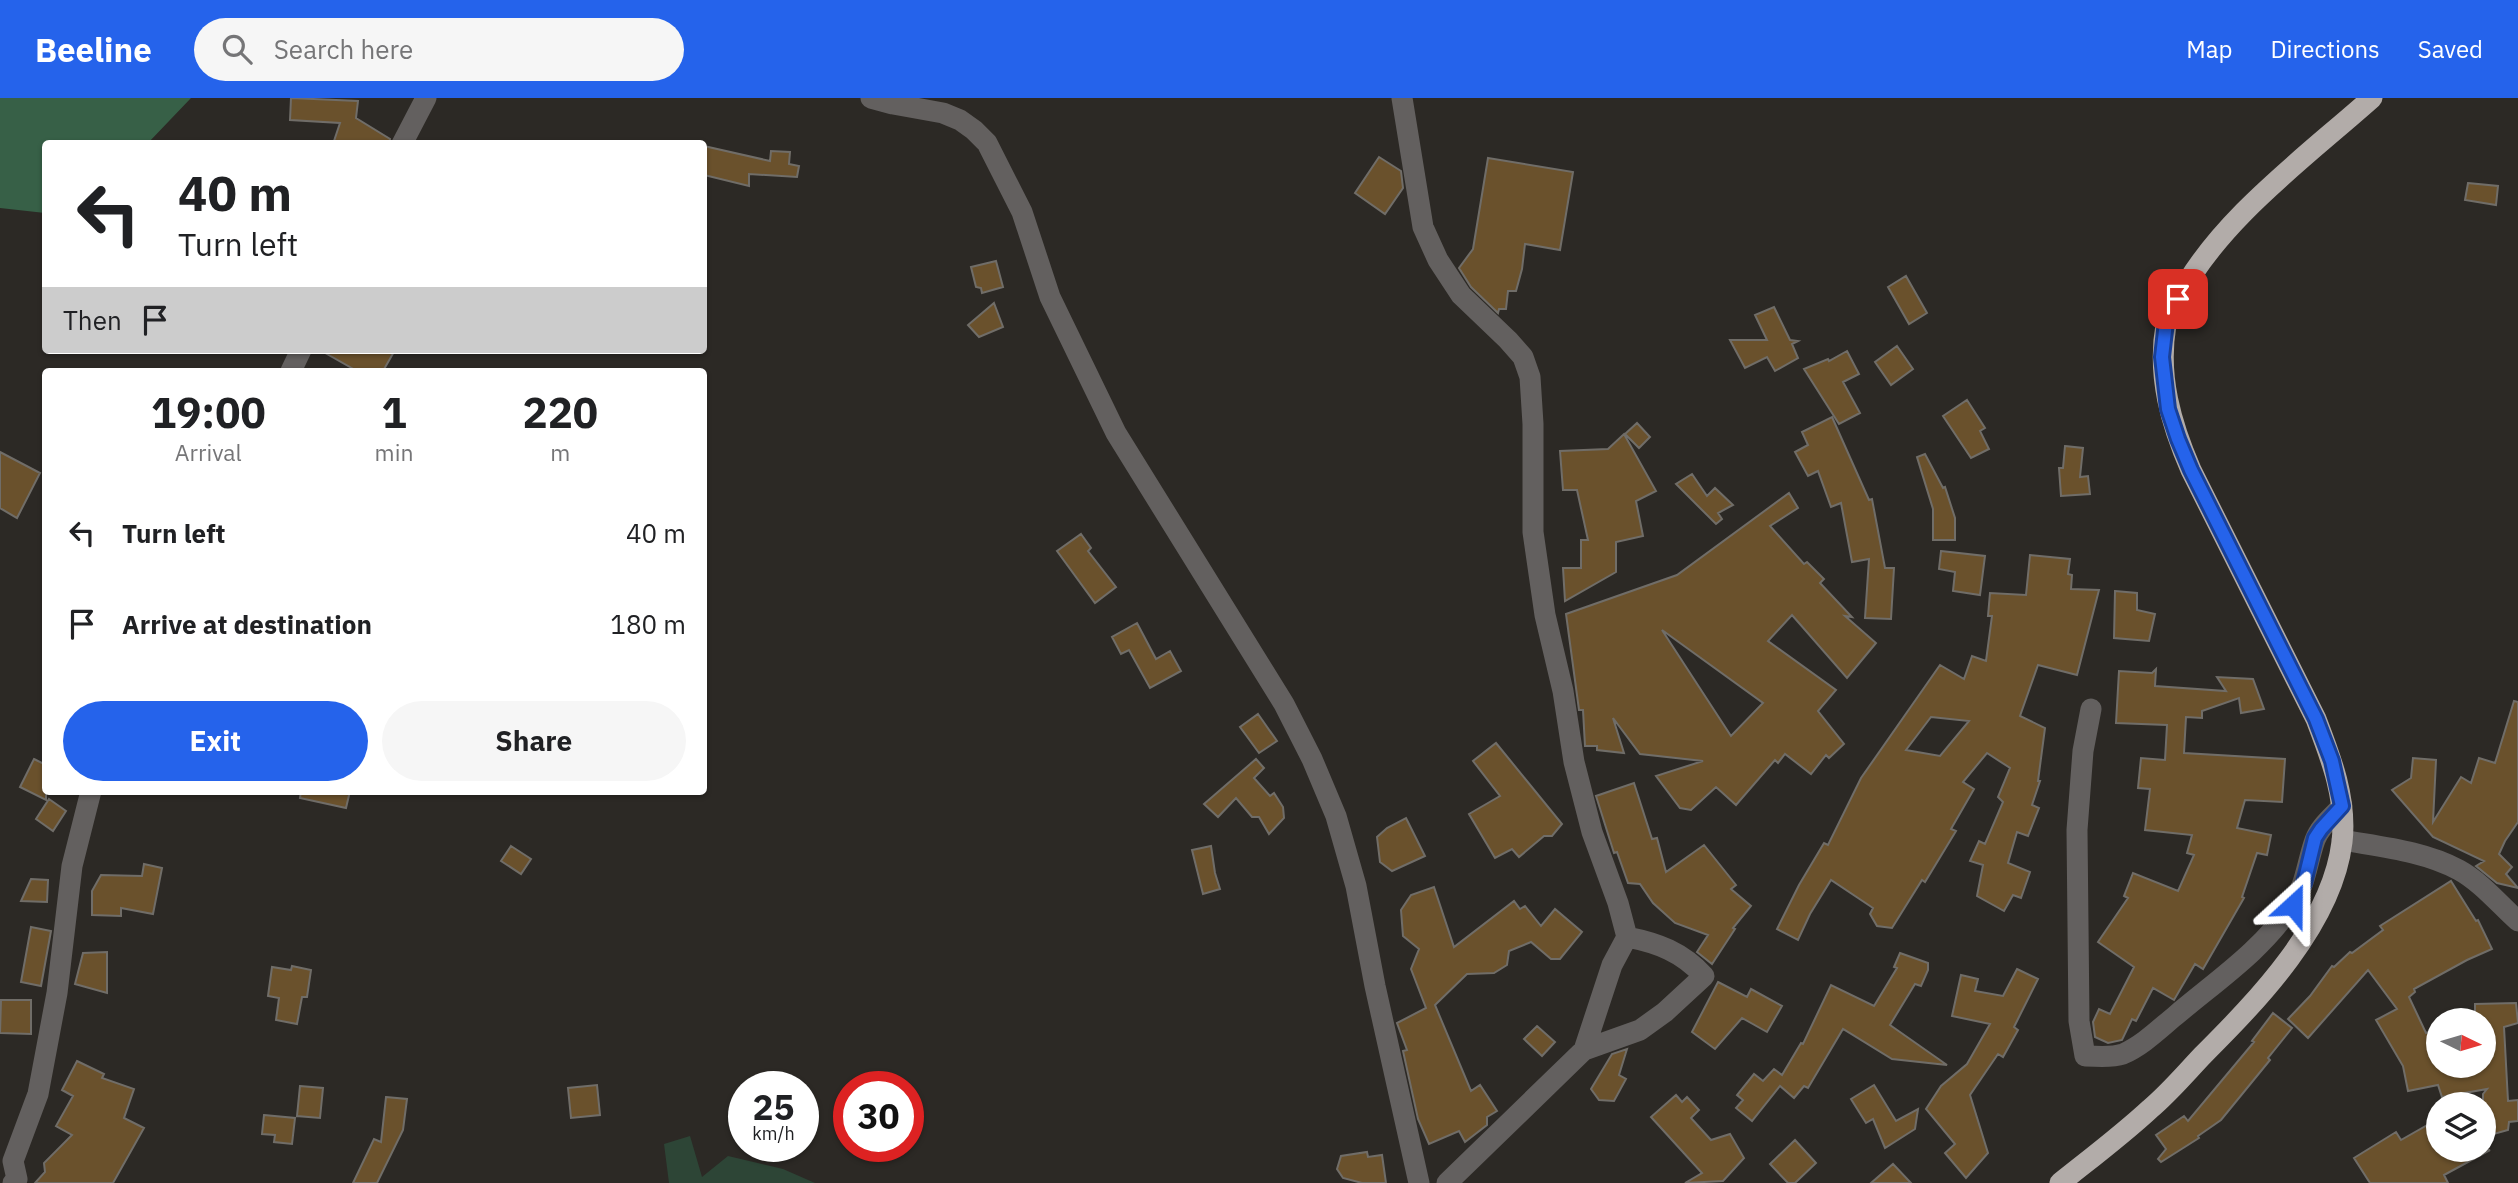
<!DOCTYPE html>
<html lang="en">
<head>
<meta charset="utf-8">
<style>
	body { margin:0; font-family:"IBM Plex Sans",sans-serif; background:#f6f6f6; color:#202124; height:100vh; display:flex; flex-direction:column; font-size:26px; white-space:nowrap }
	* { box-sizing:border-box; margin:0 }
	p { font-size:23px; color:#757577 }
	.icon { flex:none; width:38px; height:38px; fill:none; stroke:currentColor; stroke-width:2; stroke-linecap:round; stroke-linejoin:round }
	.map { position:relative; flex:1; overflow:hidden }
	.sheet { position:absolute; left:42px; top:270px; width:665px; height:427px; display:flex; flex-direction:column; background:#fff; border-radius:7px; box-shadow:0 2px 5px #0004 }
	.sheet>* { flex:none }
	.guide { position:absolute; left:42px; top:42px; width:665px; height:214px; border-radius:7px; box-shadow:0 2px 5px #0004; background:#fff; color:#202124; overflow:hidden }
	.needle { width:46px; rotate:95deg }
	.fabs { position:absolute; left:2426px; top:910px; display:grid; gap:14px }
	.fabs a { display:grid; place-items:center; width:70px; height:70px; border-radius:50%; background:#fff; box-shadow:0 2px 5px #0004; font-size:35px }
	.speed { position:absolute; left:728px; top:973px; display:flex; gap:14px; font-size:35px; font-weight:700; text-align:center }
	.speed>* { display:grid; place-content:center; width:91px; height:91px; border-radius:50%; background:#fff; box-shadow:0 2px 5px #0004; line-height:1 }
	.speed small { font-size:18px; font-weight:400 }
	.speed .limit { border:10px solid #d22; background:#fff; color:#111 }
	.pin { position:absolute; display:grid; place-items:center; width:60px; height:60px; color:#fff; margin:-30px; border-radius:14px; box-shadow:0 4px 10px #0006 }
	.me { position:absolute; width:77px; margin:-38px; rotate:24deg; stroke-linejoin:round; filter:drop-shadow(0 0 5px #0008) }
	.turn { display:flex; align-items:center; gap:24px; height:147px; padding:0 21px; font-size:32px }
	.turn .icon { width:91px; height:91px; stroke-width:2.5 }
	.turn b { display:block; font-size:49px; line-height:60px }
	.then { display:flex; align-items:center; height:66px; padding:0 21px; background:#0003; gap:14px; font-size:26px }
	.eta { display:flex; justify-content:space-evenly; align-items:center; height:119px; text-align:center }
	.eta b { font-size:42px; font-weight:700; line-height:49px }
	.cta { display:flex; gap:14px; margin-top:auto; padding:14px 21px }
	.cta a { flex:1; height:80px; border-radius:42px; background:#2563eb; color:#fff; font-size:28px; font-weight:700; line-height:80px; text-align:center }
	.cta a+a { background:#f6f6f6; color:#202124 }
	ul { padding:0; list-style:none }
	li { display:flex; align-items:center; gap:21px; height:91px; padding:0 21px }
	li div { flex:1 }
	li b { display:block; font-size:26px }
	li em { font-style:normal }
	header { display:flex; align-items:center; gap:42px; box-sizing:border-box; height:98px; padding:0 35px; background:#2563eb; color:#fff }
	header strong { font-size:33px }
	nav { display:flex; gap:38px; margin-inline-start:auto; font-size:24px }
	.search { width:490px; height:63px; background:#f6f6f6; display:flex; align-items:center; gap:18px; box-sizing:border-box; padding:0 24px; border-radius:38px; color:#757577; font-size:26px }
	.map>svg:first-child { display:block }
	.green { fill:#2d4536 }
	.forest { fill:#376047 }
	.building { fill:#6a512c; stroke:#706d68; stroke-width:2; fill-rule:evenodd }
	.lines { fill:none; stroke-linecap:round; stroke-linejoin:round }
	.street { stroke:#63605f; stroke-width:21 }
	.highway { stroke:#b2aca9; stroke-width:21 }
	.route-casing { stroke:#184099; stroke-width:18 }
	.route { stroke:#2563eb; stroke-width:12 }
</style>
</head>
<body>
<header>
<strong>Beeline</strong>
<div class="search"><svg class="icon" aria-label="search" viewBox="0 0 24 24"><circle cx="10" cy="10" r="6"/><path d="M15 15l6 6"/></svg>Search here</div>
<nav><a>Map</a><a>Directions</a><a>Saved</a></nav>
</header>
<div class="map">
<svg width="2518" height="1085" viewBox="0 0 2518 1085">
	<rect width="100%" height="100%" fill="#2c2925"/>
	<path class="green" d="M690 1038 702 1079 728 1058 783 1071 815 1085H669L664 1046Z"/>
	<path class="forest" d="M0 0H191L148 45 46 46 45 115 0 110Z"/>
	<path class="building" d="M291 0 358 3 356 20 390 41 389 46H333L340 25 290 22Z
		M704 48 770 63 771 53 790 54 789 66 799 68 797 79 749 76V88L704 77Z
		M1379 59 1401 73 1403 90 1385 116 1355 95Z
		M1488 60 1573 74 1560 152 1525 146 1522 171 1516 193H1508L1506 211H1499L1498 215 1471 189 1459 170 1473 151Z
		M2468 85 2498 88 2496 107 2465 102Z
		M996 163 1003 189 982 195 981 190 976 189 971 169Z
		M1906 178 1927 215 1909 226 1888 189Z
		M994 205 1003 229 979 239 968 227Z
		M1774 209 1790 242 1798 243 1792 246 1798 260 1775 273 1767 259 1745 270 1730 242H1767L1755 217Z
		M1897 248 1913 271 1891 287 1875 264Z
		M320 252H395L383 273H357Z
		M1847 253 1859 276 1843 284 1860 315 1839 326 1804 271 1828 261 1829 263Z
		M1967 302 1985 330 1980 333 1989 351 1971 360 1943 318Z
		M1832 319 1869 402 1872 401 1885 470H1894L1891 521 1865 520 1869 461 1852 464 1841 405 1831 409 1818 373 1808 378 1795 354 1808 347 1802 334Z
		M1637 325 1650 339 1639 350 1625 336Z
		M1624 336 1656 393 1636 403 1643 438 1616 444V474L1565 503 1563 470H1581V442H1588L1577 392H1563L1560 353 1608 351Z
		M2065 348 2083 350 2080 379 2088 378 2090 396 2061 398 2059 370H2063Z
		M0 354 40 375 17 420 0 410Z
		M1925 356 1943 390 1945 389 1955 420V442H1933V411L1917 359Z
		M1692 376 1707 398 1715 390 1733 407 1718 415 1722 421 1716 426 1676 386Z
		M1789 395 1798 410 1770 428 1804 466 1807 464 1824 481 1820 485 1852 519 1845 518 1876 545 1847 580 1792 517 1768 543 1836 592 1818 613 1844 646 1829 660 1826 657 1811 676 1785 656 1778 665 1775 662 1736 707 1716 689 1691 712 1680 710 1656 678 1703 663 1640 656 1613 620 1624 655 1597 652V648H1585L1583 612H1579L1566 516 1677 477ZM1662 532 1763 605 1731 638Z
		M1081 436 1091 450 1088 453 1116 489 1095 505 1057 453Z
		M1941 453 1985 458 1980 497 1953 493 1955 474 1939 471Z
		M2030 457 2070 461 2068 476 2072 477 2071 491 2099 492 2077 577 2038 567 2020 618 2045 630 2038 683H2040L2032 707 2039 710 2028 738 2017 734 2008 765 2030 774 2021 800 2013 797 2004 813 1977 798 1983 767 1970 763 1979 743 1985 746 2003 704 1998 699 2010 670 1987 655 1963 684 1974 691 1951 731 1956 733 1925 784 1922 782 1892 830 1877 828 1870 816 1873 810 1831 782 1810 816 1798 842 1777 831 1799 787 1824 745 1828 747 1861 680 1940 567 1964 581 1972 558 1986 563 1992 518H1988L1990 495 2026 497ZM1931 619 1969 623 1940 658 1906 652Z
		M2115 493 2137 495V512L2155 516 2149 543 2114 540Z
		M1137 525 1156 561 1170 553 1181 573 1150 590 1129 552 1121 556 1112 539Z
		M2156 571 2155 588 2226 593 2217 579 2253 581 2264 611 2241 615 2239 600 2202 613V620L2186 619 2184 655 2285 661 2282 704 2245 702 2237 730 2271 737 2267 757 2257 755 2242 799 2244 800 2203 871 2195 866 2174 902 2153 890 2136 923 2132 921 2122 942 2108 945 2095 939 2093 924 2099 911 2110 916 2134 869 2098 844 2128 800 2124 798 2133 775 2178 793 2194 757 2187 755 2192 737 2145 732 2150 691 2138 690 2141 660 2165 662 2167 627 2116 625 2119 573 2152 575Z
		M2514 603 2518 604V724L2505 743 2499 756 2512 769 2506 776 2518 790 2497 785 2476 768 2484 763 2433 739 2392 692 2411 680 2413 660 2436 662 2433 724 2461 679 2471 685 2479 660 2495 665Z
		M1258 616 1277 643 1259 655 1240 629Z
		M1496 645 1562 726 1552 738H1544L1519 759 1512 751 1495 760 1469 716 1500 698 1473 663Z
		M34 661 46 667V702L20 689Z
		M1256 661 1264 670 1254 680 1270 698 1274 695 1283 709 1284 720 1269 736 1259 719H1252L1236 700 1218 719 1204 706Z
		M1634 685 1652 741 1657 740 1666 774 1704 747 1736 787 1731 791 1751 808 1733 830 1735 831 1712 866 1697 854 1708 837 1675 825 1653 805 1640 786 1628 785 1617 754 1614 755 1596 698Z
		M301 693H350L346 710 300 700Z
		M49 701 66 713 53 733 36 721Z
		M1406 720 1425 758 1392 773 1380 764 1377 739 1387 730Z
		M511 748 531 761 521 776 501 763Z
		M1211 748 1215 775 1220 791 1203 796 1192 752Z
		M144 766 162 770 153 816 121 810V818L92 817V793L101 777 142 778Z
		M31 781 48 782 47 804 21 803Z
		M2451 783 2476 823 2478 822 2492 851 2467 862 2414 891 2415 894 2409 899 2426 935 2438 931V968H2483V922H2475V906L2516 905 2518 925 2504 929 2508 1003 2518 1002V1023L2509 1024 2508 1032 2483 1039V996L2487 991 2442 999 2438 987 2408 993 2403 968 2376 922 2397 911 2368 872 2308 940 2288 921 2310 898 2332 868 2334 869 2350 854 2352 855 2383 832 2380 828Z
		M1434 789 1454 849 1514 803 1520 811 1525 808 1541 828 1555 811 1582 834 1560 861H1551L1531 844 1509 853 1507 867 1494 875 1467 876 1435 907 1471 993 1480 987 1497 1013 1487 1019V1027L1465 1044 1459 1033 1429 1046 1418 1021 1403 953 1407 952 1397 925 1426 910 1411 871 1419 851 1403 838 1401 812 1411 797Z
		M31 829 51 833 41 888 21 884Z
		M107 854V895L75 886 83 855Z
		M1900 855 1928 865V872L1921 888 1915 886 1890 927 1947 967 1892 961 1843 931 1808 990 1804 988 1794 1000 1780 988 1752 1023 1736 1010 1743 1002 1737 997 1754 976 1763 983 1774 971 1782 977 1801 945 1803 946 1831 887 1874 908 1897 870 1894 869Z
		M292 868 311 872 307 899H302L297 926 276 922 279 900 268 898 272 869 291 872Z
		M2017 871 2038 881 2014 929 2018 932 2003 959 1998 956 1970 997 1988 1055 1966 1080 1945 1055 1955 1046 1926 1011 1941 988 1967 966 1990 926 1952 918 1961 877 1978 881 1975 893 2003 898Z
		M1718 884 1747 899 1751 891 1782 908 1767 934 1742 920 1715 951 1692 934Z
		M1 902H31V936L0 935Z
		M2273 915 2292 930 2268 960 2270 962 2221 1022 2198 1038 2199 1040 2161 1064 2158 1061 2166 1051 2156 1037 2184 1018 2188 1023 2254 944 2252 943Z
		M1537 928 1555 944 1542 958 1524 941Z
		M1627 951 1619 977 1626 981 1614 1003 1599 1002 1591 991 1612 956Z
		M77 963 104 976 102 980 134 991 124 1020 144 1030 113 1085H35L45 1074 44 1065 72 1037 56 1028 73 998 62 992Z
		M597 987 600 1017 571 1020 568 990Z
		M1874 987 1896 1023 1918 1011 1915 1031 1885 1050 1873 1021 1866 1025 1851 1001Z
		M300 988 323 990 320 1020 297 1018Z
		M1676 997 1682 1004 1687 999 1699 1012 1691 1020 1711 1042 1730 1036 1744 1060 1723 1083 1685 1085 1702 1075 1651 1019Z
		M386 999 407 1001 403 1032 377 1085H353L374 1041 381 1044Z
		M264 1017 295 1020 292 1046 274 1044 275 1037 262 1036Z
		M2438 1021V1052H2490L2444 1077 2448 1085H2370L2354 1060 2396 1034 2401 1042Z
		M1795 1042 1816 1065 1795 1085H1788L1770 1066Z
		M1367 1054 1368 1059 1382 1057 1386 1085H1362L1343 1080 1337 1071 1341 1058Z
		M1893 1066 1911 1085H1871Z"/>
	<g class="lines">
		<path class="street" d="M871 0 893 6 943 15 960 22 974 32 987 45 1022 114 1050 199 1116 335 1284 606 1312 661 1336 718 1356 788 1375 888 1419 1085
			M1402 0 1423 129 1438 162 1461 197 1508 242 1523 259 1530 279 1533 326V434L1545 517 1563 593 1574 664 1592 734 1618 805 1627 839 1612 867 1584 952
			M402 46 426 0
			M291 273 301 252
			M2091 611 2083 653 2077 732 2079 923 2085 958C2098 958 2111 960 2123 956 2143 947 2158 932 2175 918 2216 883 2262 853 2292 807 2306 787 2307 764 2315 742 2320 728 2333 718 2342 708
			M2342 742C2381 749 2424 753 2459 772 2481 784 2500 807 2518 823
			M13 1085 17 1081 13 1063 38 996 57 895 72 768 91 693
			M1447 1085 1584 952 1640 932 1665 914 1704 878C1682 854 1658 845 1627 839"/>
		<path class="highway" d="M2060 1085C2090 1061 2122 1037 2150 1011 2169 995 2185 976 2202 958 2258 902 2332 826 2342 744 2347 701 2331 660 2316 621L2191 372C2171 326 2157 278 2166 227 2167 219 2173 211 2177 203 2216 124 2307 58 2372 0"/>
	</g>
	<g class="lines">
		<g class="route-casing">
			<path id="route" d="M2178 201 2166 224 2162 259 2168 311 2178 341 2191 372 2316 621 2332 663 2342 708 2321 731 2315 740 2304 785 2293 807"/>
		</g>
		<use href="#route" class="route"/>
	</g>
</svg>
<div class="fabs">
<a><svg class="needle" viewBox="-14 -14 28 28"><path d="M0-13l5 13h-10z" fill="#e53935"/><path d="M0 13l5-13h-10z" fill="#757577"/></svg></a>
<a><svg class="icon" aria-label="layers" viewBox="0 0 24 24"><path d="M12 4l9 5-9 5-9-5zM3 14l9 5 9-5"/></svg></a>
</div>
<div class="speed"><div>25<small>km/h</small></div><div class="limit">30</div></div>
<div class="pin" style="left:2178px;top:201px;background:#d93025"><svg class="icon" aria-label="arrive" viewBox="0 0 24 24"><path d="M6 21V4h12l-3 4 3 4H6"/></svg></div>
<svg class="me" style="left:2293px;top:807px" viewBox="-20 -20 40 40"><path d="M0-17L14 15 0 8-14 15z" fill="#2563eb" stroke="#fff" stroke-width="4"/></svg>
<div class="guide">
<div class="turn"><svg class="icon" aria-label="left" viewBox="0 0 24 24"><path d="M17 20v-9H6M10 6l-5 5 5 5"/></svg><div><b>40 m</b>Turn left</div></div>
<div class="then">Then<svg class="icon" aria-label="arrive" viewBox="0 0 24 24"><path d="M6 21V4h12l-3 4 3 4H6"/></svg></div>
</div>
<section class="sheet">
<div class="eta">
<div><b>19:00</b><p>Arrival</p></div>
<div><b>1</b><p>min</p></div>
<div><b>220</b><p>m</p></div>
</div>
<ul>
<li><svg class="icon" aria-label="left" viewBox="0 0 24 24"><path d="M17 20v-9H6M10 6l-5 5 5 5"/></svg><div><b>Turn left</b></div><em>40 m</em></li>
<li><svg class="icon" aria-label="arrive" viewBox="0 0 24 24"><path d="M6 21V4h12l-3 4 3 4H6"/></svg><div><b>Arrive at destination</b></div><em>180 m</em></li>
</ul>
<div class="cta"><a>Exit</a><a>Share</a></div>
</section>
</div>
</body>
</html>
